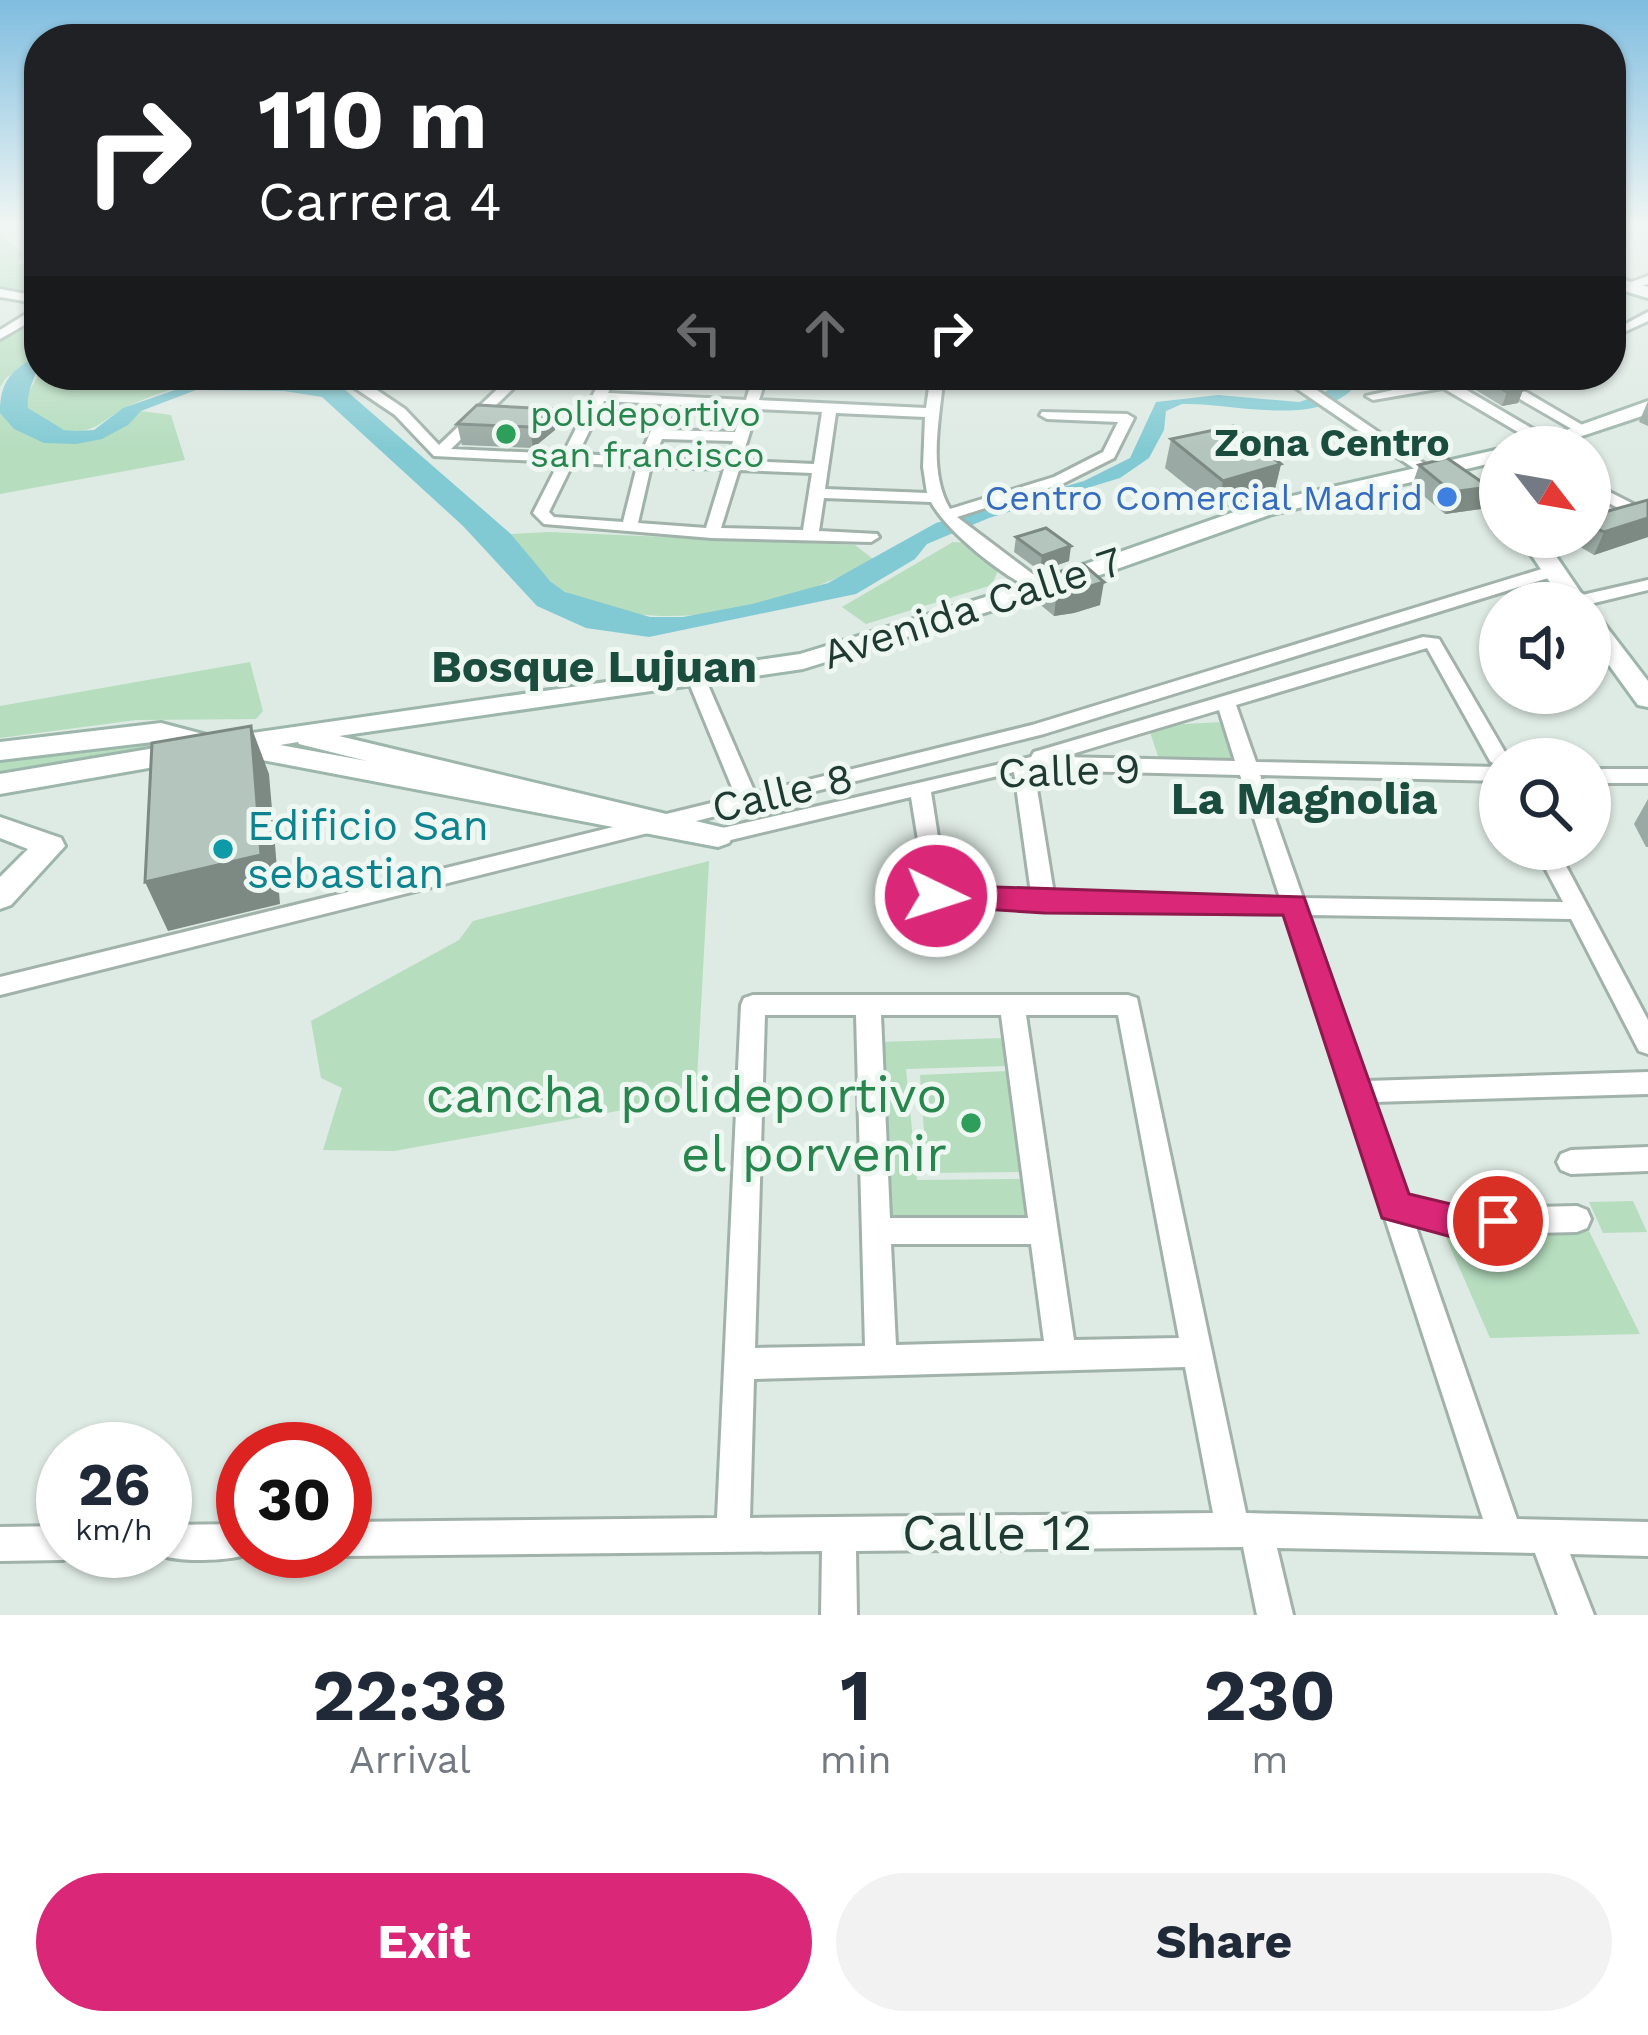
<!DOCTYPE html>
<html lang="en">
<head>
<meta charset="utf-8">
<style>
	body { margin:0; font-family:"Work Sans",sans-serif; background:#f2f2f3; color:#1f2937; height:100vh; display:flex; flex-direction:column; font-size:45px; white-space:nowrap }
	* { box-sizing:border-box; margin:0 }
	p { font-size:39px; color:#747a83 }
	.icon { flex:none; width:66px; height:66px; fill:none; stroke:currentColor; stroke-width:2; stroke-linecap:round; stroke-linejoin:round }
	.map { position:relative; height:1615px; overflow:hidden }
	.drawer { display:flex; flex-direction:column; background:#fff; flex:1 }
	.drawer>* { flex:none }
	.hud { position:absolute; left:24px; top:24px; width:1602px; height:366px; border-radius:48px; box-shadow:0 3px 9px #0004; background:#202124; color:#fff; overflow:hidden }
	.needle { width:78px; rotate:121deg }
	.fabs { position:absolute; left:1479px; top:426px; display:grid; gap:24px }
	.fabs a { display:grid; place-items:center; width:132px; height:132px; border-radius:50%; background:#fff; box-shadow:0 3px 9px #0004; font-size:60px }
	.speed { position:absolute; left:36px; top:1422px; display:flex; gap:24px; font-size:60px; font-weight:700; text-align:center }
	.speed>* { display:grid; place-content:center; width:156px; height:156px; border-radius:50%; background:#fff; box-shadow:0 3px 9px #0004; line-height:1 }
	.speed small { font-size:30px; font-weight:400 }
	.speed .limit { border:18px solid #d22; background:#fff; color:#111 }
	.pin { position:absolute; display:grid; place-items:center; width:102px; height:102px; color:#fff; margin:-51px; border:6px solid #fff; border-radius:50%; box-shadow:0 3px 12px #0007 }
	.me { position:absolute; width:132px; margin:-66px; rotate:94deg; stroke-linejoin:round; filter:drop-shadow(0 0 9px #0008) }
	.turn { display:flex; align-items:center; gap:42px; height:252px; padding:0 36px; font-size:54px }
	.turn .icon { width:156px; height:156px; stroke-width:2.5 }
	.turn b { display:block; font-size:84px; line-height:102px }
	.lanes { display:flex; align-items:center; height:114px; padding:0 36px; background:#0003; justify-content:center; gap:60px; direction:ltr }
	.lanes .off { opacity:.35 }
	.eta { display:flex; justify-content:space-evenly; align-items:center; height:204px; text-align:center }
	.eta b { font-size:72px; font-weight:700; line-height:84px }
	.cta { display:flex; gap:24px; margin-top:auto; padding:24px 36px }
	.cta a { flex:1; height:138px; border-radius:72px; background:#db2777; color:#fff; font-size:48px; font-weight:700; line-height:138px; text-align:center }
	.cta a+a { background:#f2f2f3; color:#1f2937 }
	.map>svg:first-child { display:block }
	.green { fill:#b5ddbe }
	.water { fill:#82cad3 }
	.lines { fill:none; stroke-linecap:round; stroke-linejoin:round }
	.street-casing { stroke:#a1b2ab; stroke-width:6 }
	.secondary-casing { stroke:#9db6ac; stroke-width:6 }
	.street { fill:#fff; fill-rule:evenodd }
	.secondary { fill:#fff; fill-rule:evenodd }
	.wall { fill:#9aa9a3 }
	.shaded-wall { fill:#7d8a84 }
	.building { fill:#b3c5bd; stroke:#7d8a84; stroke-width:3 }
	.route { fill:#db2777; stroke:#8e194d; stroke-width:3 }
	.leisure-dot { fill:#2e9e5b; stroke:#eef7f2; stroke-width:4.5 }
	.shop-dot { fill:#3f7fe0; stroke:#eef7f2; stroke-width:4.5 }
	.culture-dot { fill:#0f9aa8; stroke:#eef7f2; stroke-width:4.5 }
	.labels { text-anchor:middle; stroke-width:10; stroke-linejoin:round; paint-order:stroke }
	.far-leisure-label { font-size:36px; fill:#27864d; stroke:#eef7f2; text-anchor:start }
	.far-shop-label { font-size:36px; fill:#366cbe; stroke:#eef7f2; text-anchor:end }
	.far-neighbourhood-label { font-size:39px; font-weight:bold; fill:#1a4d3e; stroke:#eef7f2 }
	.street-label { font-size:42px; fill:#1f3a32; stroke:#eef7f2 }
	.culture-label { font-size:42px; fill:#0d838f; stroke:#eef7f2; text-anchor:start }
	.neighbourhood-label { font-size:45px; font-weight:bold; fill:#1a4d3e; stroke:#eef7f2 }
	.near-leisure-label { font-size:51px; fill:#27864d; stroke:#eef7f2; text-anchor:end }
	.near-street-label { font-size:51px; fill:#1f3a32; stroke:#eef7f2 }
</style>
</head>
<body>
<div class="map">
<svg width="1648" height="1615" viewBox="0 0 1648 1615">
	<rect width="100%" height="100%" fill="#deeae4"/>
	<path class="green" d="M0 234 23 254 17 263 39 269V300L31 292 0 289Z
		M39 315V355L6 378 0 387V338Z
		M39 374V375H228L221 381C189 382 159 392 129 406 108 415 96 434 70 431 55 429 41 416 28 408L27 394Z
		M141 411 171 415 185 460 0 494V413C37 454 104 450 141 411Z
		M549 532 855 545 873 559C794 607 644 643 561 589 541 576 526 552 511 534Z
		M953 542 969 543 998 570 992 585 866 624 842 607Z
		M250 662 263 711 256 719 136 720 0 738V706Z
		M1223 722 1233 758 1159 759 1148 726Z
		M203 740 0 776V760L69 747Z
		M709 861 696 1097 394 1151 323 1150 342 1088 321 1078 311 1021 459 940 473 921Z
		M1005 1038 1007 1066 906 1069 917 1180 1026 1179 1032 1217H891L880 1042Z
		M1009 1071 1026 1172 927 1173 920 1075Z
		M1633 1201 1647 1232 1603 1233 1589 1202Z
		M1587 1227 1640 1334 1490 1338 1442 1228Z"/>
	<path class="water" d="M39 355C39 376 26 386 28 408L64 430 76 431 94 430 123 408 198 382 301 381 342 387 511 534 550 581 565 592 650 617H683L752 604 828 583 936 523 1084 481 1130 458 1156 402 1218 395 1299 402 1323 394 1346 375H1363C1332 433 1234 402 1182 404L1166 411 1164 430 1149 458 1120 478 989 518 927 544 915 559 856 594 649 637 586 628 537 606 463 526 322 397 284 391 196 390 141 411 128 425 102 439 76 444 44 443 14 429 0 413C0 381 11 370 39 355Z"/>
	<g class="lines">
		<g class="street-casing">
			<path id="street" d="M1648 276V284L1626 290 1620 286Z
				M0 289 32 295 39 301 35 319 0 339V330L26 314 30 306 24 301 0 297Z
				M1648 312V321L1624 332 1618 328Z
				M245 375H259L251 381 246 380Z
				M347 375H361L359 378 405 409 439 445 512 375H527L451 449 563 454 603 375H617L608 393 746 400 753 375H767L759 400 926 408 930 381 849 379 842 375 1115 378 1295 375 1438 473 1425 476 1290 384 1115 386 943 382C939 422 928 472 950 509L1054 477 1103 452 1118 422 1047 419 1040 415 1042 412 1127 414 1134 418 1114 458 1064 483 957 517 1046 584 1049 588 1040 593C1006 579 948 533 931 502L824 498 819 531 877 534 879 537 871 542 712 538 544 524 533 513 559 462 434 456 395 415 346 382ZM604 401 662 404 640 457 578 454ZM676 405 743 408 735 432 666 430ZM757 409 822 412 814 464 741 461ZM836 413 925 417 923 467 927 493 825 489ZM662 439 733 441 727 461 654 458ZM573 463 637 466 623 522 554 517 549 512ZM651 466 724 469 706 528 638 523ZM739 470 812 473 803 530 721 528Z
				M1471 375H1497L1589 429 1577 432 1487 380 1458 385 1550 439V445H1540L1443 388 1373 400 1366 396 1434 381 1441 377Z
				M1590 482 1647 511 1648 515 1635 517 1590 493Z
				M1555 565 1561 566V574L1044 734 0 995V977L736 797 687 678 689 674 696 672 705 678 755 793 1032 725Z
				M1648 580V590L1590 604 1566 602 1569 598Z
				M1423 637 1439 639 1509 759H1500V781L1260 775 1303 898 1563 902 1535 849H1557L1648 1020V1054L1639 1051 1571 919 1309 915 1366 1081 1648 1072V1094L1373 1102 1406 1197 1459 1209 1577 1206 1587 1210 1591 1219 1587 1228 1577 1232 1459 1235 1415 1224 1517 1519 1648 1522V1556L1570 1554 1594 1615H1558L1535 1553 1277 1548 1293 1615H1257L1243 1547 856 1551 857 1615H821L822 1551 345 1556 333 1551H345V1522L717 1518 741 1005 744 998 753 995H1128L1137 998 1246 1513 1483 1519 1286 914 1044 910 928 902 911 797 718 843 707 836 718 829 1031 757 1034 752ZM1427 648 1490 761 1499 767 1256 762 1236 705ZM1219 710 1235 761 1062 757ZM1034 770 1240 775 1280 898 1054 894ZM1014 772 1031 893 946 888 931 792ZM765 1015H856L865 1346 755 1348ZM881 1015H1001L1028 1218H890ZM1026 1015H1118L1179 1338 1074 1340ZM891 1244H1031L1044 1341 896 1345ZM1185 1367 1213 1513 750 1518 754 1379Z
				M1590 769H1648V783H1590Z
				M1648 1147V1171L1571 1174 1561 1170 1557 1162 1561 1154 1571 1150Z
				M243 1524V1551H256C237 1562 169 1564 152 1551H165V1525Z
				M63 1526V1551H77L75 1555 63 1560 0 1561V1527Z"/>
		</g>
		<g class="secondary-casing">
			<path id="secondary" d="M1611 276 1648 287V298L1611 287Z
				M1648 401V414L1549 447H1518Z
				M1500 449V461L1462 470 1500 500V518L1442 475 1272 514 1049 593 803 669 339 736 729 829 733 836 729 843 718 847 252 758 240 752 0 794V774L179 744 161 741 0 760V742L161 723 218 738 800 654 1031 583 1257 504ZM298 742 299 744 367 761 280 745Z
				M1519 537H1543L1588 603H1564Z
				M1590 614 1599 617 1648 681V707L1638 705 1590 639Z
				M0 817 61 838 65 846 11 905 0 909V877L28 849 0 838Z"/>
		</g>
		<use href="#street" class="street"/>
		<use href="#secondary" class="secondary"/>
	</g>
	<path class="wall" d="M1475 375H1498L1523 390 1518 403 1502 406 1471 387Z
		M1648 401V426L1639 422Z
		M552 409 555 430 533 448 462 445 457 424Z
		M1171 439 1281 464 1274 493 1217 510 1165 468Z
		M1419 465 1481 509 1445 514 1412 486Z
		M1648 500V537L1594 555 1570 541 1572 537H1590V516Z
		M1016 537 1069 561 1040 571 1014 552Z
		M1039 579 1100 605 1074 613 1054 616 1037 602Z
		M1648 799V847H1646L1634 824Z"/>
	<path class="shaded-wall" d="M1523 390 1518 403 1502 406 1507 392Z
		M552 409 555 430 533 448 530 427Z
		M1281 464 1274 493 1217 510 1223 481Z
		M1489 487 1481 509 1445 514 1452 492Z
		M1648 518V537L1594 555 1604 532Z
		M1071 546 1069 561 1040 571 1042 556Z
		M1104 582 1100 605 1074 613 1054 616 1057 592Z
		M251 726 269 774 280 904 168 931 145 882Z"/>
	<path class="building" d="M1478 375H1498L1523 390 1507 392Z
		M477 405 552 409 530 427 457 424Z
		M1233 426 1281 464 1223 481 1171 439Z
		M1447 458 1489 487 1452 492 1419 465Z
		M1648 500V518L1604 532 1590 525V516Z
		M1046 528 1071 546 1042 556 1016 537Z
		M1083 564 1104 582 1078 590 1057 592 1039 579Z
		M251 726 261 855 145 882 152 743Z"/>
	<linearGradient id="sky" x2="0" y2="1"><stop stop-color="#7fbde0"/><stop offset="0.5" stop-color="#f0f6f3"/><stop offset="1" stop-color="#f0f6f3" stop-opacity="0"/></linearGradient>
	<rect width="1648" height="449" fill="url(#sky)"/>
	<path class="route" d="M936 885 1304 897 1409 1194 1459 1206 1498 1204 1511 1209 1517 1221 1511 1233 1459 1239 1382 1218 1283 915 1044 913 936 906 921 896Z"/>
	<g class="leisure-dot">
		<circle cx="506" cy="434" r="12"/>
		<circle cx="971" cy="1123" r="12"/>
	</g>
	<circle class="shop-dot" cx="1447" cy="497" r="12"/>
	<circle class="culture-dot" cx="223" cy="849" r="12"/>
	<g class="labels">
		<g class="far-leisure-label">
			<text x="530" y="426">polideportivo<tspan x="530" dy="41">san francisco</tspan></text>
		</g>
		<g class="far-shop-label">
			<text x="1423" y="510">Centro Comercial Madrid</text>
		</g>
		<g class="far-neighbourhood-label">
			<text x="1332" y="456">Zona Centro</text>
		</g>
		<g class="street-label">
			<text transform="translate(972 607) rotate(-18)" y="15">Avenida Calle 7</text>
			<text transform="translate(1069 770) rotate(-2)" y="15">Calle 9</text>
			<text transform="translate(782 792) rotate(-13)" y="15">Calle 8</text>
		</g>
		<g class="culture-label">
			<text x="247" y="840">Edificio San<tspan x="247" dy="48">sebastian</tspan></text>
		</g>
		<g class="neighbourhood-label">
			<text x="594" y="682">Bosque Lujuan</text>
			<text x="1304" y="814">La Magnolia</text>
		</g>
		<g class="near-leisure-label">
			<text x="947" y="1112">cancha polideportivo<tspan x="947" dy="59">el porvenir</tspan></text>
		</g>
		<g class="near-street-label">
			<text x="997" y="1550">Calle 12</text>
		</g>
	</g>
</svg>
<div class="fabs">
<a><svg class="needle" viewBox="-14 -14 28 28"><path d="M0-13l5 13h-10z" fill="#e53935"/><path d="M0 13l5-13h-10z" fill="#747a83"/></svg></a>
<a><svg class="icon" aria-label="sound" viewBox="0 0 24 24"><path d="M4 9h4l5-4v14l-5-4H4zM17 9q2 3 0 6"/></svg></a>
<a><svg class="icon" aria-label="search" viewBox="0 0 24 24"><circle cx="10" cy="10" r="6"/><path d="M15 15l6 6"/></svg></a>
</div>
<div class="speed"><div>26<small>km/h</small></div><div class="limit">30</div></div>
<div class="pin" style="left:1498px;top:1221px;background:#d93025"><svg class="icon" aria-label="arrive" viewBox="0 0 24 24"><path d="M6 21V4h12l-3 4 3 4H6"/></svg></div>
<svg class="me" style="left:936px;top:896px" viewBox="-20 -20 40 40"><circle r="17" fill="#db2777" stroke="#fff" stroke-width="3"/><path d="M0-11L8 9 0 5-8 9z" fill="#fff"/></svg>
<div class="hud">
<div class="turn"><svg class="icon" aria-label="right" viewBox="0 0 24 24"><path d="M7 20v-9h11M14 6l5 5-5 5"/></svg><div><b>110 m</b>Carrera 4</div></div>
<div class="lanes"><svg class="icon off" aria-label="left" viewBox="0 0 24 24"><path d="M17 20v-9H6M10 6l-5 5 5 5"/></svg><svg class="icon off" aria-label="ahead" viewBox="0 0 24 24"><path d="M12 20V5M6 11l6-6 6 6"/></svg><svg class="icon" aria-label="right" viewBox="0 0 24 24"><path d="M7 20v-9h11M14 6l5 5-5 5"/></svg></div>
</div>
</div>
<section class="drawer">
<div class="eta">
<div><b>22:38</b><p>Arrival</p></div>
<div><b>1</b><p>min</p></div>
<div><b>230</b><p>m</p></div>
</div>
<div class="cta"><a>Exit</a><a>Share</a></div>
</section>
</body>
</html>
